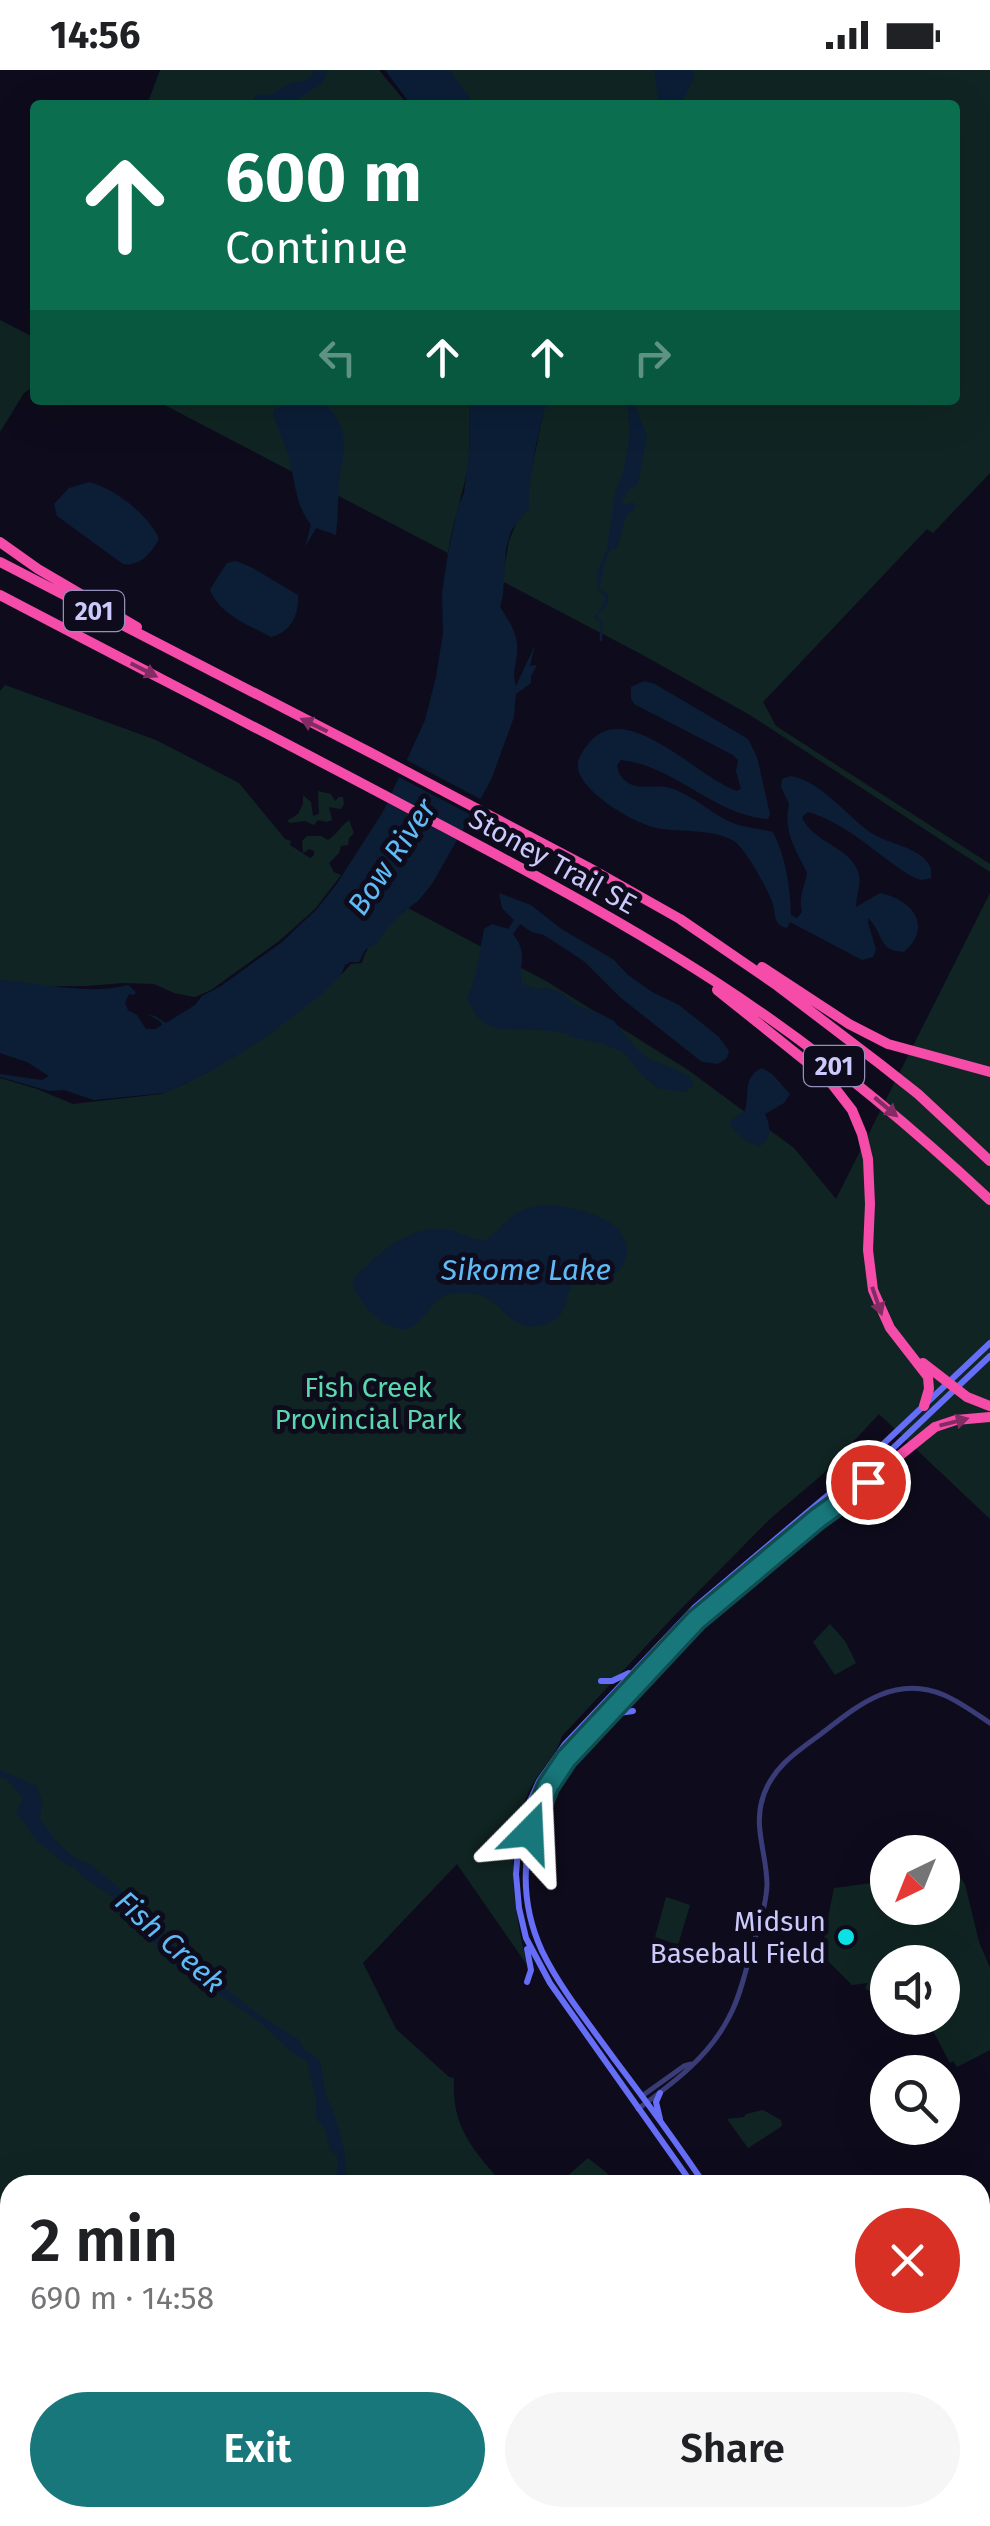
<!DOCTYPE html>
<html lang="en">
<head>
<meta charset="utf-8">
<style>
	body { margin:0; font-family:"Fira Sans",sans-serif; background:#f6f6f6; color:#202124; height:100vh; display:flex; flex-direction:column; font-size:38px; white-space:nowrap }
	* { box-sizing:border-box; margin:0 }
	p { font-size:32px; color:#757577 }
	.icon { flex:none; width:55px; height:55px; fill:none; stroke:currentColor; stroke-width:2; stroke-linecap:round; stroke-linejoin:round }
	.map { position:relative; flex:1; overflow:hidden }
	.panel { position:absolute; left:0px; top:2105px; width:990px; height:352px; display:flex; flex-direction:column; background:#fff; border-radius:30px 30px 0 0; box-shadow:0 10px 40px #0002 }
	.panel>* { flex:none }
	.hud { position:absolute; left:30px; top:30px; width:930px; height:305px; border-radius:10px; box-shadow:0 10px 40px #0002; background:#0b6e4f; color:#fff; overflow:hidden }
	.needle { width:65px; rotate:223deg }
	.controls { position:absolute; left:870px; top:1765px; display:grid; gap:20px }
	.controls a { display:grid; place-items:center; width:90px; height:90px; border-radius:50%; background:#fff; box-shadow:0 10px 40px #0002; font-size:50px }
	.pin { position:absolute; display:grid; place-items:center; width:85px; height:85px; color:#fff; margin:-42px; border:5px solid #fff; border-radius:50%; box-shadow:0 2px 10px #0007 }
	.me { position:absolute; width:110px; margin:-55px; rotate:21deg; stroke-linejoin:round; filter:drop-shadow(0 0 8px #0008) }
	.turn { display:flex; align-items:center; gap:35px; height:210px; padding:0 30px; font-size:45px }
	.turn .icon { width:130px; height:130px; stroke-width:2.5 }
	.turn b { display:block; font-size:70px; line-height:85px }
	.lanes { display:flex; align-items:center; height:95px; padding:0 30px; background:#0003; justify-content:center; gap:50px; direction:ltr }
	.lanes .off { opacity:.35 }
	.round { display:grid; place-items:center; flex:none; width:105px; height:105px; border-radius:52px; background:#f6f6f6 }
	.headline { display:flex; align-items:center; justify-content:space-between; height:170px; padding:0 30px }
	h1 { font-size:60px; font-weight:600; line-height:75px }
	.button { display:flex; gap:20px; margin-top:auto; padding:20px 30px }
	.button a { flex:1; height:115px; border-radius:60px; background:#17777b; color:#fff; font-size:40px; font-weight:600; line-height:115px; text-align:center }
	.button a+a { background:#f6f6f6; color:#202124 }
	.status { display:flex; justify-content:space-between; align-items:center; height:70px; padding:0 50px; background:#fff; direction:ltr }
	.status svg { height:28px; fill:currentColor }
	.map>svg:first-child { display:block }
	.green { fill:#102523 }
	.water { fill:#0b1e36 }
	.pier { fill:#0e0c1c }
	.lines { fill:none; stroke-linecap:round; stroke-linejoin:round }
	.stream { stroke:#0b1e36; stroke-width:2.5 }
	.tertiary { stroke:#3a3c78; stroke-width:5 }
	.secondary { stroke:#666ef7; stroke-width:6 }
	.motorway { stroke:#f54caa; stroke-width:10 }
	.oneway { fill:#822c63 }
	.route-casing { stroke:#0f4d50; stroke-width:25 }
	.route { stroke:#17777b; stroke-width:18 }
	.poi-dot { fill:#0ce1e6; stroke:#0e0c1c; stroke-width:4 }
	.labels { text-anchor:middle; stroke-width:10; stroke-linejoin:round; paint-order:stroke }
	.shield { fill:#0e0c1c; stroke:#9391b9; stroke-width:2.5 }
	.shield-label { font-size:25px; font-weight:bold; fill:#cccafc }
	.street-label { font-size:28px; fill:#cccafc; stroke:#0e0c1c }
	.park-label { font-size:28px; fill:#5bd7ae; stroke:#0e0c1c }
	.poi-label { font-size:28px; fill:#cccafc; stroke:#0e0c1c; text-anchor:end }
	.water-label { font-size:30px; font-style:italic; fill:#5ebbf6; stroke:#0e0c1c }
</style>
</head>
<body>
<div class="status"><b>14:56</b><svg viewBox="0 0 49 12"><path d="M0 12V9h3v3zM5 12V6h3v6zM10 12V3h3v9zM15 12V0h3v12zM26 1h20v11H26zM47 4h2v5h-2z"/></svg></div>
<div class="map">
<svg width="990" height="2456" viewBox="0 0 990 2456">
	<rect width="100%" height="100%" fill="#0e0c1c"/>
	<path class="green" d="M160 0H379L408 35H147Z
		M448 0H990V403L933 463 927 459 763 632 776 656 990 794V802L750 645 641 584 502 511 509 471 525 432 546 330H955V35H472Z
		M0 250 35 268V315L24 323 0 362Z
		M155 330H470C469 352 471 374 468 395 463 425 452 453 448 483Z
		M5 615 156 670 239 713 285 769 291 771 290 775 310 788 314 785V781L309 779 303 783 302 771 307 766H321L328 770C338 763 341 756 349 750L354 763 349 768 348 775 341 776 339 783 329 793 334 802 341 805 315 839 279 871 211 920 195 927 174 923 154 914 123 913 87 916H0V621Z
		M318 721 331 724 335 731 339 727H343L344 734 341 739 329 737 332 750 327 752 318 750 314 755 305 751 290 753 287 751 298 744 303 734V725L311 732 313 746 319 744Z
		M990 823V1449L879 1344 823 1404 771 1448 674 1546 562 1666C557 1685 539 1701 530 1719 503 1778 513 1835 527 1895L457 1794 363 1893 396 1959 449 2007 454 2008C451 2057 473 2080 504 2115H10V2448H638L639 2456H0V1008L37 1019 73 1034 161 1024 187 1013 344 902 351 894 362 893C367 871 391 852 408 838L546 911 688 1000 794 1078 836 1129Z
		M830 1554 845 1571 856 1593 835 1605 813 1572Z
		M956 1802 965 1814 979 1872 990 1898V1980L957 1997 953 1991 950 1993 926 1948H942V1892H888L887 1911 871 1913 875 1918 871 1922 865 1918 868 1913 852 1915 821 1884 834 1818 887 1811 888 1838H942L943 1804Z
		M666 1827 690 1835 678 1875 655 1867Z
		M763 2040 781 2050 782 2056 748 2078 727 2049 744 2047 746 2044Z
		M588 2088 608 2104 599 2115H565L564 2109Z"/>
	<path class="water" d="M315 0 329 1 322 13 297 30V35H250L257 24C279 26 271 22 287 15 302 8 306 16 315 0Z
		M385 0H449L475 35H411Z
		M654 0H693L694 7 681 35H653L658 28Z
		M469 330H547L536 375 529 418V438L511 461 506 478 503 525 500 537C509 551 519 564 517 583 516 595 512 604 516 616L535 575 530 596 537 595 531 606V613L516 624 514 647 491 710 432 814 418 831 403 842 388 858 376 874 365 880 359 892H350L345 895 341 905 322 924 266 967 210 1002 165 1023 94 1030 64 1020 49 1021 0 1007V1004L42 1010 49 1006 27 992 0 983V910C42 912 87 926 128 915L136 922 134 925 129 924 125 933 128 940 137 945 146 959H155L162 955 161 952 147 944 155 946 166 953 195 935 202 926 221 916 282 872 317 839 336 815 384 740 425 650 436 607 443 563 442 523 448 483 458 436 464 423 470 371Z
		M621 330H628L634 335 647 365 638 414 633 418H629L622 433 624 435 633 432 636 436 632 442 627 444 617 478 614 480 611 478C603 492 604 504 599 518L608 525V534L596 546 606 528 598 519 597 504 607 478 615 424 625 395 630 360 628 350 629 340Z
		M322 332C350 355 345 374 340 406 338 425 338 445 336 465L316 458 305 477 311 455C296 436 296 416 290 393 286 377 279 361 273 345L275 338 289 334Z
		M89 412C114 418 149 445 159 469 152 482 140 497 123 494L57 446 54 434 69 418Z
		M236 491 251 497 298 525C299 545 291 562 271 567 249 555 220 545 210 520 215 511 221 502 227 493Z
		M644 611 655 614 748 669 757 687 770 744 768 749C713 745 676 696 621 690L617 695C618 704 622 709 630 714 642 720 657 714 670 718 691 724 707 740 726 750 742 758 757 758 773 762 786 788 790 816 791 845L797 848 802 842C798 827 805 816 807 803 795 778 783 762 789 734L781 717 782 709 791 706C825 713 845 746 873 764 889 774 917 777 928 793 932 798 931 802 931 808L921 810 911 806C877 785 847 753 808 742L802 747C812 773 853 777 859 805 861 815 856 827 856 837L880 823C913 830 933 856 904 882 877 881 884 863 868 848V853L876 879 873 887 862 890 790 852 787 858C785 857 782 857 780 855 774 851 775 841 773 834 768 820 745 776 732 770 709 758 682 763 657 758 635 754 574 719 578 693 579 686 585 678 589 673 626 627 699 709 737 721L741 719 736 701 738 690 733 685 634 634 631 628V617Z
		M499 823 531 835 560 858 614 890 628 905 652 922 679 935 719 967 729 981 727 988 718 994 702 992 621 928 585 892 544 865 532 862 520 854 513 864C529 885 518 892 522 914L537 919 549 918 561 923 578 936 595 941 614 951 635 977 647 988 689 1005 694 1015 685 1022 657 1018 642 1005 623 982 600 973 571 967 565 963 543 960 498 959 484 954 476 945 467 929 476 903 484 859 492 854 508 859 514 850 502 838Z
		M762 998 772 1004 790 1024 784 1033 765 1044C770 1055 773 1068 760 1076 748 1074 736 1065 730 1053L732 1049 745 1041C750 1024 742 1007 762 998Z
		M553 1135C578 1139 625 1147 627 1179 627 1187 624 1195 619 1201 604 1214 587 1203 576 1212 560 1224 575 1248 539 1256 511 1262 503 1233 480 1225 474 1223 463 1223 457 1223 425 1221 423 1282 380 1250 368 1241 358 1229 352 1214 355 1203 364 1198 373 1190 394 1171 423 1152 455 1161 466 1165 474 1170 486 1170 514 1147 511 1137 553 1135Z
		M0 1700 37 1716 42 1730 40 1749 58 1773 75 1788 90 1794 117 1816 191 1892 262 1947 298 1969 304 1979 320 1991C323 2004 323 2018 328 2030 340 2057 348 2084 346 2115H334L338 2095 337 2085 330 2081 326 2062 316 2047V2029L307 1991C286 1981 273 1962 254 1948 221 1925 185 1903 156 1874 140 1857 127 1839 109 1824 97 1815 80 1809 74 1796L70 1797 35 1770 23 1751 16 1744 23 1728 6 1709 0 1708Z"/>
	<path class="pier" d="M401 687 484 731 475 747 393 704Z"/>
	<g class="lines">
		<path class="stream" d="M596 546V548L601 551V570"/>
		<path class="tertiary" d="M642 2026 684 1996 691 1994
			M638 2039C673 2013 709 1987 729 1947 740 1927 745 1903 751 1882 757 1860 766 1838 767 1815 767 1783 752 1756 764 1724 774 1696 798 1681 821 1664 858 1635 895 1604 944 1625 960 1632 975 1643 990 1653"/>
		<path class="secondary" d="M850 1419 990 1286
			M601 1611H612L629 1603
			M606 1650 619 1643 633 1641
			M527 1879 531 1900 527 1912
			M660 2023 656 2032 660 2049
			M693 2115 550 1913 526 1868 519 1838 516 1804 519 1768 529 1733 539 1711 565 1674 695 1537 841 1414 990 1273
			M705 2115C676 2072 646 2031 615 1990 590 1955 561 1920 542 1881 511 1814 526 1735 574 1680L696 1550 819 1447
			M813 2448 819 2456
			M825 2448 832 2456"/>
		<path class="motorway" d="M0 472 38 499 137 557
			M0 492 375 685 595 801 680 849 775 914 880 994 918 1024 990 1091
			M0 525C143 600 287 673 429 749 541 808 652 867 756 939 839 996 916 1061 990 1130
			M762 897 849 954 888 974 990 1002
			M717 920 828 1009 852 1040 862 1064 868 1089 870 1134 868 1180 873 1220 890 1258 928 1307 929 1319 924 1336
			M923 1293 967 1327 990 1336
			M818 1448 847 1428 935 1357 956 1350 990 1347"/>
	</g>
	<defs><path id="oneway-solid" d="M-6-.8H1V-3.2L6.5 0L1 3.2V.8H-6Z" transform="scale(2.5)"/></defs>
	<g class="oneway">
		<use href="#oneway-solid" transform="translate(144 600) rotate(27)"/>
		<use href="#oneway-solid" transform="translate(314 655) rotate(-154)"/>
		<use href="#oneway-solid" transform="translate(886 1037) rotate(40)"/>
		<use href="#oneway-solid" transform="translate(877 1231) rotate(71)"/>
		<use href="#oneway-solid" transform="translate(954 1352) rotate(-14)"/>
	</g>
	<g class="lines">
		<g class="route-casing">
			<path id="route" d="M530 1762 548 1716 566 1689 696 1550 818 1448 868 1412"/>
		</g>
		<use href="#route" class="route"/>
	</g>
	<circle class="poi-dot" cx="846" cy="1867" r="10"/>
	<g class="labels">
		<g class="shield">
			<rect x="64" y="521" width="60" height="40" rx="8"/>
			<rect x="804" y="976" width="60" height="40" rx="8"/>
		</g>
		<g class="shield-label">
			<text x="94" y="550">201</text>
			<text x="834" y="1005">201</text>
		</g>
		<g class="street-label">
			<text transform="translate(553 791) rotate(29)" y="10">Stoney Trail SE</text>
		</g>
		<g class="park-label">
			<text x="368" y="1327">Fish Creek<tspan x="368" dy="32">Provincial Park</tspan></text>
		</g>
		<g class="poi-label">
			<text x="826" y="1861">Midsun<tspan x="826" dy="32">Baseball Field</tspan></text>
		</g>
		<g class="water-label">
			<text transform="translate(392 787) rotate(-56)" y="10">Bow River</text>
			<text x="526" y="1210">Sikome Lake</text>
			<text transform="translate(170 1872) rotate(42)" y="10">Fish Creek</text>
		</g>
	</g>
</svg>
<div class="controls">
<a><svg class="needle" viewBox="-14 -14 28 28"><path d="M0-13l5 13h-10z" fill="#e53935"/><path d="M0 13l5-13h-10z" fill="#757577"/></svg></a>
<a><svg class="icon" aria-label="sound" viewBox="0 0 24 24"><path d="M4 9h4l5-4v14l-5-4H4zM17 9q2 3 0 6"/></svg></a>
<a><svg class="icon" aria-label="search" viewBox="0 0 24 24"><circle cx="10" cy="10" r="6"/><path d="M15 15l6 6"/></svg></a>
</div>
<div class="pin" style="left:868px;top:1412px;background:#d93025"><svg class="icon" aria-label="arrive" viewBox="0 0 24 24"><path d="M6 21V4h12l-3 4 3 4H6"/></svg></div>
<svg class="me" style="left:530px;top:1762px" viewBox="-20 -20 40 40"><path d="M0-17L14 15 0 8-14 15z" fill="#17777b" stroke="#fff" stroke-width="4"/></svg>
<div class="hud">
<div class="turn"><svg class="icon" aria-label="ahead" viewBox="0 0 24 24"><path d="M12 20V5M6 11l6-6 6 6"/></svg><div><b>600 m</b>Continue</div></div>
<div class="lanes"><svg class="icon off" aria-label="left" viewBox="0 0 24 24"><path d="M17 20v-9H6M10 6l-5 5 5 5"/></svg><svg class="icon" aria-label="ahead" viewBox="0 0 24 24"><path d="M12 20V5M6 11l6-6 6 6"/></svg><svg class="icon" aria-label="ahead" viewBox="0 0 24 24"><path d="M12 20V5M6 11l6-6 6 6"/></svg><svg class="icon off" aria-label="right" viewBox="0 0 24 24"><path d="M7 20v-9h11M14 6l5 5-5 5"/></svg></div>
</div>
<section class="panel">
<div class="headline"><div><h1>2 min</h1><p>690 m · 14:58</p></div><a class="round" style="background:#d93025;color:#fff"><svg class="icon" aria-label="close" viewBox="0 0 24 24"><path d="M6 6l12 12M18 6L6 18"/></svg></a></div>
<div class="button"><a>Exit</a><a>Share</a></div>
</section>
</div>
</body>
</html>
